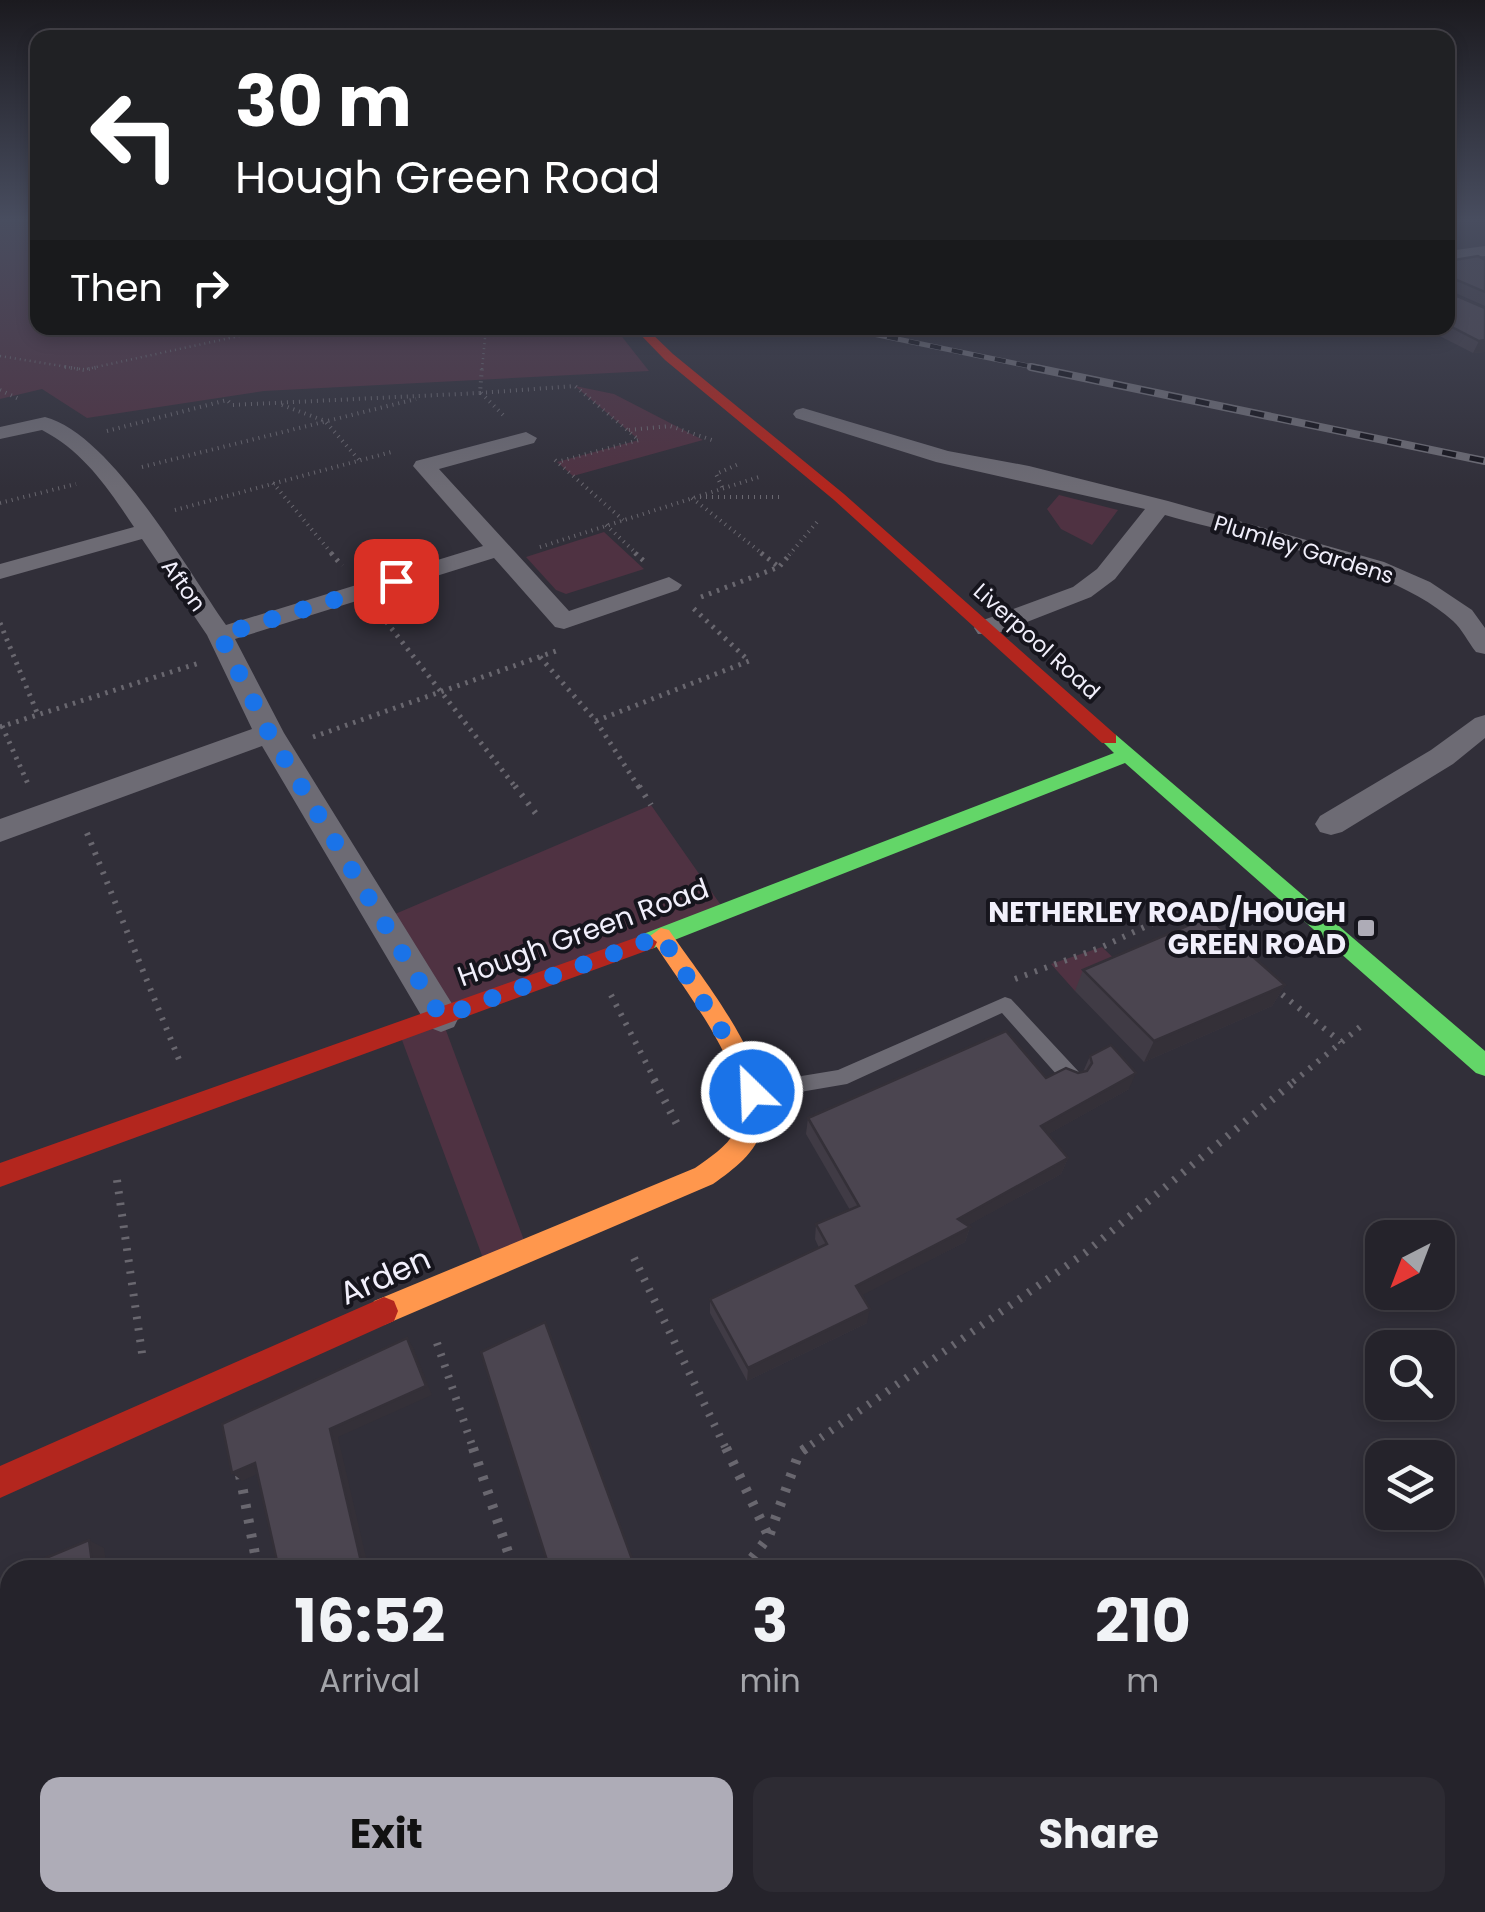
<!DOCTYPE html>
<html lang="en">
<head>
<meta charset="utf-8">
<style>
	body { margin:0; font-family:Poppins,sans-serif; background:#2d2b33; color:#f1f3f6; height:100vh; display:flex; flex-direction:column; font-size:38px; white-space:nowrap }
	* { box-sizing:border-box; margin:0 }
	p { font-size:32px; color:#a3a4a9 }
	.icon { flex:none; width:55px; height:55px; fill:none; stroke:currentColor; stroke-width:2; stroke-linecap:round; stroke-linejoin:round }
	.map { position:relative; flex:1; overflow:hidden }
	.drawer { position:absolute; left:0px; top:1560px; width:1485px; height:352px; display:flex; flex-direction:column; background:#25232b; border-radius:30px 30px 0 0; box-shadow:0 5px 15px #0003,0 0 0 2px #424047 }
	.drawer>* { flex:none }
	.hud { position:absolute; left:30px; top:30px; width:1425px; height:305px; border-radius:20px; box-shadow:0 5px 15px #0003,0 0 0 2px #424047; background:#202124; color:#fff; overflow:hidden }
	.needle { width:65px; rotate:222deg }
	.tools { position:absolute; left:1365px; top:1220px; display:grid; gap:20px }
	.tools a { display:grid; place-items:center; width:90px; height:90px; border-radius:20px; background:#25232b; box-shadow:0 5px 15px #0003,0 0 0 2px #424047; font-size:50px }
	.pin { position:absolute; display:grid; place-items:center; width:85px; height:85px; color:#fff; margin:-42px; border-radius:20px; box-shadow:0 5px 15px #0006 }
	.me { position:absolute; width:110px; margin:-55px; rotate:336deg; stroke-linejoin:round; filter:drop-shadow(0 0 8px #0008) }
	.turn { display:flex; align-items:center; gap:35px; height:210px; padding:0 40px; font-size:45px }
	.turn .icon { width:130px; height:130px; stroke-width:2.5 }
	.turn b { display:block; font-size:70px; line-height:85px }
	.then { display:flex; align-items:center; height:95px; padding:0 40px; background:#0003; gap:20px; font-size:38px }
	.eta { display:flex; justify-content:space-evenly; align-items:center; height:170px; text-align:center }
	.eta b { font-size:60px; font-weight:700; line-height:70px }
	.primary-button { display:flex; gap:20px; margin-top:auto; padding:20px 40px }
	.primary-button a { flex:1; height:115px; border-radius:20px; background:#aeacb7; color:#111; font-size:40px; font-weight:700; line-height:115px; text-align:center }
	.primary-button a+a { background:#2d2b33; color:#f1f3f6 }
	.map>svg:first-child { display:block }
	.green { fill:#4f3242 }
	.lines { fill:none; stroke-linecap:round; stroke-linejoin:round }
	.path-far5 { stroke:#69676f; stroke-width:2.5; stroke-dasharray:1 4; stroke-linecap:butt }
	.path-far4 { stroke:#69676f; stroke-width:4; stroke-dasharray:1 5; stroke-linecap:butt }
	.path-far3 { stroke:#69676f; stroke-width:5; stroke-dasharray:2.5 6; stroke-linecap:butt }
	.path-far2 { stroke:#69676f; stroke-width:6; stroke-dasharray:2.5 8; stroke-linecap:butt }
	.path-far1 { stroke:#69676f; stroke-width:8; stroke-dasharray:2.5 9; stroke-linecap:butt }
	.path { stroke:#69676f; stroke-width:10; stroke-dasharray:4 11; stroke-linecap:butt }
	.lane { fill:#6d6b74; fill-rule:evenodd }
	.street { fill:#6d6b74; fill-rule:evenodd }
	.fast { fill:#63d668; fill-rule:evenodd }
	.slow { fill:#ff974d; fill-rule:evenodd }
	.jam { fill:#b3261e; fill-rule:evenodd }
	.rail-far1-casing { stroke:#6c6b74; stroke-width:5 }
	.rail-casing { stroke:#6c6b74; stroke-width:8 }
	.rail-far1 { stroke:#16151d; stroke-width:4; stroke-dasharray:11; stroke-linecap:butt }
	.rail { stroke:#16151d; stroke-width:5; stroke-dasharray:14; stroke-linecap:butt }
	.wall { fill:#403b45 }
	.shaded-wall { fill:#343038 }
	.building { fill:#4b4550; stroke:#343038; stroke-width:2.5 }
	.route { stroke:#1a73e8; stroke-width:18; stroke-dasharray:0 32.4 }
	.poi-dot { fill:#aeacb7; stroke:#16151d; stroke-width:4 }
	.labels { text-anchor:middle; stroke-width:8; stroke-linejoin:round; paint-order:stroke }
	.far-street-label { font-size:22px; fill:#f1effb; stroke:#16151d }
	.poi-label { font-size:28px; font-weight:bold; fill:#f1effb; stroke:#16151d; text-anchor:end }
	.street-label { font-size:28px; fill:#f1effb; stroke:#16151d }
	.near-street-label { font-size:32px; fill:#f1effb; stroke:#16151d }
</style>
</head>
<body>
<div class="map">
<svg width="1485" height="1912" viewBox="0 0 1485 1912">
	<rect width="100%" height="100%" fill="#312f39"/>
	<path class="green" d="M0 220H37L38 328H615L649 371 264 391 87 418 42 389 0 399Z
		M575 386 614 394 703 440 573 476 557 462 639 440Z
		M1059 495 1118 510 1092 545 1061 529 1047 509Z
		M604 532 644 569 566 594 556 590 526 557Z
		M651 805 725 911 441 1017 528 1251 487 1269 399 1032 440 1017 381 920Z
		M1102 947 1125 969 1075 991 1051 964Z"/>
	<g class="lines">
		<path class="path-far5" d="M0 356 80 369
			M87 369 276 328
			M482 369 486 328"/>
		<path class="path-far4" d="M65 367 84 370 99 367
			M0 390 19 399
			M480 393 575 386 639 440 557 462
			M481 393 504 416
			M282 405 325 421 359 460
			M629 430 670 426 712 440
			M107 431 227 400 232 405 480 393 482 367
			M555 460 623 520
			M142 467 416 399
			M273 483 333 555
			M722 487 716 474 741 463
			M700 497H782
			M692 498 764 555
			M0 503 76 484
			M175 510 395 451
			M606 525 638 555
			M540 547 762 476
			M789 555 817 522"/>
		<path class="path-far3" d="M331 553 342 566
			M635 553 645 562
			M761 553 779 567
			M701 597 779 567 791 553
			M381 615 517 789
			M0 623 38 715
			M540 657 596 721 640 789
			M596 721 749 661 692 607
			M2 726 28 784
			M0 727 199 663
			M313 737 556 651"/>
		<path class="path-far2" d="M515 786 540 819
			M639 786 651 805
			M87 833 180 1062
			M1015 979 1102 947 1187 907 1206 925
			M1274 988 1341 1042
			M611 995 656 1082
			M1293 1082 1366 1022"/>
		<path class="path-far1" d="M654 1080 680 1130
			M117 1180 143 1360
			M634 1258 727 1451
			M437 1343 474 1451
			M802 1451 1085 1253 1296 1080"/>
		<path class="path" d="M473 1448 514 1570
			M726 1448 768 1535
			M240 1475 258 1570
			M743 1570 769 1536 799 1453 806 1448
			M0 1745 10 1881
			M12 1902V1912
			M321 1902 323 1912
			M413 1912 429 1902"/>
		<path class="lane" d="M1005 997 1011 999 1079 1072 1082 1078 1079 1084 1072 1086 1065 1084 1002 1013 847 1084 753 1100 746 1098 743 1092 746 1086 753 1084 838 1070Z"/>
		<path class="street" d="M1485 246V256L1448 261V251Z
			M803 408 948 451 1029 466 1168 501 1384 562 1430 582 1472 610 1485 628V654L1476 652C1468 642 1462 629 1453 621 1393 565 1245 538 1165 515L1115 579 1091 597 996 634H978L974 628 978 622 1073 587 1097 569 1145 509 936 462 796 418 793 414 796 410Z
			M45 417C111 434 186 568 226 625L483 546 413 466 416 461 526 432 537 438 534 443 439 469 569 611 669 577 682 585 678 590 564 629 555 627 494 558 235 639 284 733 454 1007 459 1017 454 1027 441 1032 428 1027 262 746 0 842V819L252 729 207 635 142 539 0 579V564L134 527C108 488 84 452 42 430L0 439V427Z
			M1485 715V738L1453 764 1342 832 1331 835 1320 832 1315 824 1320 816 1431 750 1475 718Z"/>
		<path class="fast" d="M1109 733 1116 735 1485 1051V1076L1476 1073 1125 763 654 948 646 950 635 942 638 936 1114 753 1100 739Z"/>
		<path class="slow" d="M661 928 669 930C700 976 778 1069 763 1127 756 1153 734 1169 713 1184L384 1325 374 1321 370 1311 374 1301 695 1168C709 1158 727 1147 735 1131 763 1082 674 978 650 936Z"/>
		<path class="jam" d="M634 328H646L673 354 844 494 1116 735V743H1102L834 500 665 360Z
			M646 934 657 942 654 948 0 1187V1163Z
			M384 1297 394 1301 398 1311 394 1321 0 1498V1466Z"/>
		<g class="rail-far1-casing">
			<path id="rail-far1" d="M844 328 1043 369"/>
		</g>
		<g class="rail-casing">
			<path id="rail" d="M1031 367 1485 461"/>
		</g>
		<use href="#rail-far1" class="rail-far1"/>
		<use href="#rail" class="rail"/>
	</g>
	<path class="wall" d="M1485 260V306L1451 291 1452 294 1485 308V352L1473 353 1424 328H1448V261Z
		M1083 970 1285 985 1272 1006 1144 1062 1075 991Z
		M1090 1056 1129 1089 1048 1134 1068 1158 1061 1174 968 1225 970 1227 965 1242 861 1295 867 1323 747 1381 710 1313V1299L819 1248 815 1239 816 1224 850 1210 806 1134 808 1118 1083 1072Z"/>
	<path class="shaded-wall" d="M1485 340V352L1473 353 1479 341Z
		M1285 985 1272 1006 1144 1062 1154 1041Z
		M1136 1073 1129 1089 1034 1142 1041 1126Z
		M1068 1158 1061 1174 954 1233 958 1219Z
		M970 1227 965 1242 853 1300 856 1286Z
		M870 1309 867 1323 747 1381 748 1368Z
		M407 1338 413 1347 432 1395 338 1437 369 1570H363L330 1429Z
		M255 1463 264 1471 242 1481 232 1473Z
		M89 1540 104 1548 107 1570H93Z
		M132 1902H148L150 1912H133Z"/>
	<path class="building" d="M1478 256 1485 260V292L1450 277 1452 294 1485 308V340L1479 341 1448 325V261Z
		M1208 917 1285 985 1154 1041 1083 970Z
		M1006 1031 1046 1078 1066 1068 1078 1073 1087 1071 1092 1063 1090 1056 1111 1045 1136 1073 1041 1126 1068 1158 958 1219 970 1227 856 1286 870 1309 748 1368 710 1299 827 1244 816 1224 859 1206 808 1118Z
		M545 1322 636 1570H550L481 1352Z
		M407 1338 426 1386 330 1429 363 1570H279L255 1463 232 1473 222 1424Z
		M89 1540 93 1570H17Z
		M36 1902H132L133 1912H37Z"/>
	<linearGradient id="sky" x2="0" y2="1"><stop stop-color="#1b1a1f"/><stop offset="0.45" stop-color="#484d5f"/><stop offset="1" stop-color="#484d5f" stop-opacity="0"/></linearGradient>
	<rect width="1485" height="488" fill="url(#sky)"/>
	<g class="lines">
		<path class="route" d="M396 581 220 635 269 733 441 1017 661 936 740 1059 752 1092"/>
	</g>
	<rect class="poi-dot" x="1356" y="918" width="20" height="20" rx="5"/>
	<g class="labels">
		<g class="far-street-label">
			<text transform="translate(1304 549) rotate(17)" y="8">Plumley Gardens</text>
			<text transform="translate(184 585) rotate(54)" y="8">Afton</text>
			<text transform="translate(1037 641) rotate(42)" y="8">Liverpool Road</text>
		</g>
		<g class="poi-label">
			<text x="1346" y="922">NETHERLEY ROAD/HOUGH<tspan x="1346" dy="32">GREEN ROAD</tspan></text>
		</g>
		<g class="street-label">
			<text transform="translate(583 932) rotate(-20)" y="10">Hough Green Road</text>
		</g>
		<g class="near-street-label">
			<text transform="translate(385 1276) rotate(-24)" y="11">Arden</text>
		</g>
	</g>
</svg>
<div class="tools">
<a><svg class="needle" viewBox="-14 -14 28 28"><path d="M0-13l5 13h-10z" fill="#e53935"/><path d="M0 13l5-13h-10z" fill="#a3a4a9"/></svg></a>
<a><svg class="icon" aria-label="search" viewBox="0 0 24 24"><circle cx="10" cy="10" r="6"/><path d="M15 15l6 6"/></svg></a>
<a><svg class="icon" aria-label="layers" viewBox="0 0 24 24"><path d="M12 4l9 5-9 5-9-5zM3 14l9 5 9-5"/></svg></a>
</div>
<div class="pin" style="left:396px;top:581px;background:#d93025"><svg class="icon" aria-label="arrive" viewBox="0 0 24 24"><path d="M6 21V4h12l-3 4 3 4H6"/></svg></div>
<svg class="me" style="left:752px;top:1092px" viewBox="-20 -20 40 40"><circle r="17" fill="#1a73e8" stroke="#fff" stroke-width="3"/><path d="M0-11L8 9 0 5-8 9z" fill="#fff"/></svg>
<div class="hud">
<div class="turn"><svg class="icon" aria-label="left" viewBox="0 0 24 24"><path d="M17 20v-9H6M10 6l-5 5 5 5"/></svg><div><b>30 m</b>Hough Green Road</div></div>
<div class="then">Then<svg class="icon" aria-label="right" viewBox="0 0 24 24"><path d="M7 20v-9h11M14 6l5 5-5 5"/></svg></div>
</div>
<section class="drawer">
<div class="eta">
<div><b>16:52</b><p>Arrival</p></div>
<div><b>3</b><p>min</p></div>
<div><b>210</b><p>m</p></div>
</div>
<div class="primary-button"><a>Exit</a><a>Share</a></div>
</section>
</div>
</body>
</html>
